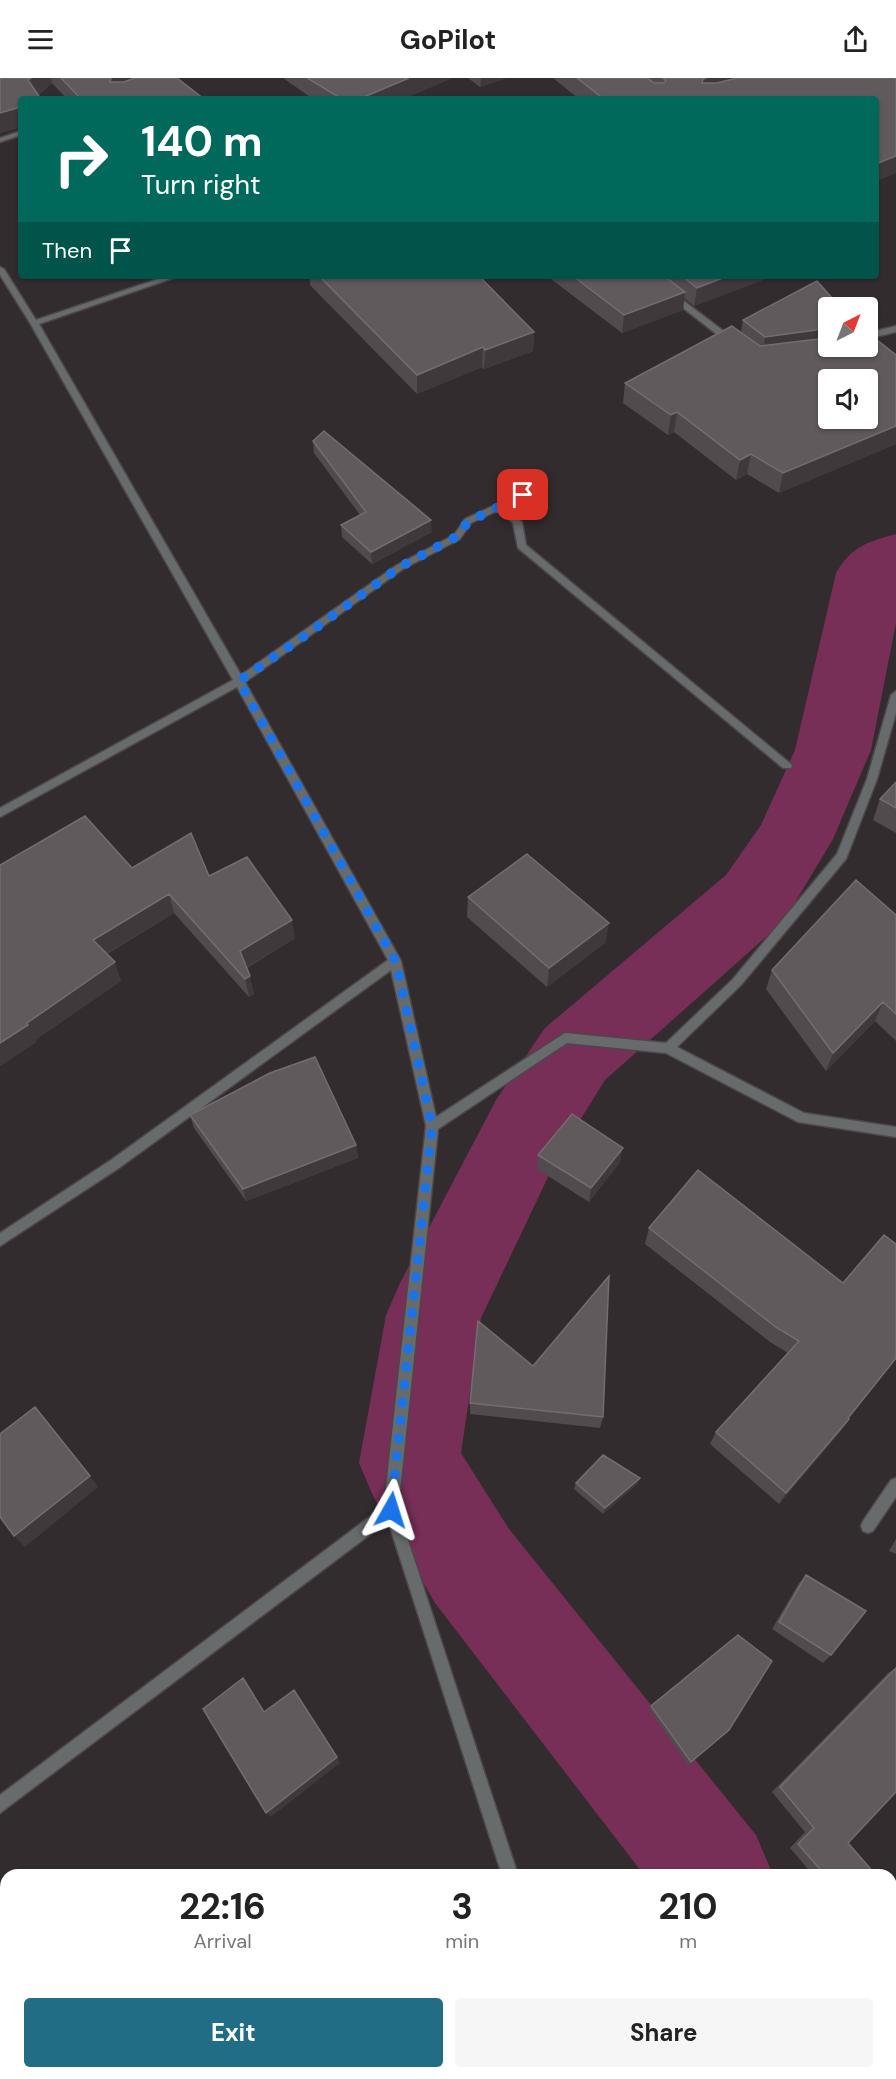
<!DOCTYPE html>
<html lang="en">
<head>
<meta charset="utf-8">
<style>
	body { margin:0; font-family:"DM Sans",sans-serif; background:#f6f6f6; color:#222; height:100vh; display:flex; flex-direction:column; font-size:22px; white-space:nowrap }
	* { box-sizing:border-box; margin:0 }
	p { font-size:20px; color:#767676 }
	.icon { flex:none; width:33px; height:33px; fill:none; stroke:currentColor; stroke-width:2; stroke-linecap:round; stroke-linejoin:round }
	.map { position:relative; flex:1; overflow:hidden }
	.drawer { position:absolute; left:0px; top:1791px; width:897px; height:210px; display:flex; flex-direction:column; background:#fff; border-radius:18px 18px 0 0; box-shadow:0 2px 4px #0004 }
	.drawer>* { flex:none }
	.banner { position:absolute; left:18px; top:18px; width:861px; height:183px; border-radius:6px; box-shadow:0 2px 4px #0004; background:#00695c; color:#fff; overflow:hidden }
	.needle { width:39px; rotate:42deg }
	.tools { position:absolute; left:818px; top:219px; display:grid; gap:12px }
	.tools a { display:grid; place-items:center; width:60px; height:60px; border-radius:6px; background:#fff; box-shadow:0 2px 4px #0004; font-size:30px }
	.pin { position:absolute; display:grid; place-items:center; width:51px; height:51px; color:#fff; margin:-26px; border-radius:12px; box-shadow:0 3px 9px #0006 }
	.me { position:absolute; width:66px; margin:-33px; rotate:6deg; stroke-linejoin:round; filter:drop-shadow(0 0 4px #0008) }
	.turn { display:flex; align-items:center; gap:21px; height:126px; padding:0 24px; font-size:27px }
	.turn .icon { width:78px; height:78px; stroke-width:2.5 }
	.turn b { display:block; font-size:42px; line-height:51px }
	.then { display:flex; align-items:center; height:57px; padding:0 24px; background:#0003; gap:12px; font-size:22px }
	.eta { display:flex; justify-content:space-evenly; align-items:center; height:102px; text-align:center }
	.eta b { font-size:36px; font-weight:700; line-height:42px }
	.cta { display:flex; gap:12px; margin-top:auto; padding:12px 24px }
	.cta a { flex:1; height:69px; border-radius:6px; background:#216d85; color:#fff; font-size:24px; font-weight:700; line-height:69px; text-align:center }
	.cta a+a { background:#f6f6f6; color:#222 }
	header { display:flex; justify-content:space-between; align-items:center; height:78px; padding:0 24px; background:#fff; font-size:27px; font-weight:700 }
	.map>svg:first-child { display:block }
	.lines { fill:none; stroke-linecap:round; stroke-linejoin:round }
	.river { fill:#772e57; fill-rule:evenodd }
	.street-casing { stroke:#4e474a; stroke-width:3 }
	.street { fill:#676b6c; fill-rule:evenodd }
	.wall { fill:#524b4e }
	.shaded-wall { fill:#40393c }
	.building { fill:#615a5d; stroke:#746d70; stroke-width:1.5; fill-rule:evenodd }
	.route { stroke:#1a73e8; stroke-width:10; stroke-dasharray:0 18 }
</style>
</head>
<body>
<header><svg class="icon" aria-label="menu" viewBox="0 0 24 24"><path d="M4 6h16M4 12h16M4 18h16"/></svg>GoPilot<svg class="icon" aria-label="share" viewBox="0 0 24 24"><path d="M12 15V3M7 8l5-5 5 5M5 13v7h14v-7"/></svg></header>
<div class="map">
<svg width="896" height="2001" viewBox="0 0 896 2001">
	<rect width="100%" height="100%" fill="#332c2f"/>
	<g class="lines">
		<path class="river" d="M896 456V545L871 672 833 761 784 843 605 1002 559 1076 481 1240 461 1375 509 1451 756 1757 773 1797H644L435 1525 374 1420 359 1385 386 1237 400 1205 496 1022 545 950 726 797 761 747 795 672 836 495C852 468 867 464 896 456Z
			M891 1942 896 1944V2001H814L811 1995H891Z"/>
		<g class="street-casing">
			<path id="street" d="M21 53V57L0 64V60Z
				M0 189 4 191 36 242 167 198H179L39 246 241 597 397 487 454 457 465 441 523 414 528 417 526 419 506 429 522 444 526 467 792 687 791 690H783L518 470 513 445 499 432 471 445 460 461 403 491 245 604 401 883 436 1039 565 955 666 965 733 901 837 776 867 701 891 617 896 613V635L877 701 846 781 741 907 677 969 804 1035 896 1049V1059L798 1044 666 975 567 965 438 1051 398 1432 518 1797H502L388 1443 0 1735V1717L384 1428 426 1048 391 892 119 1090 0 1168V1155L111 1082 388 882 237 609 0 739V730L233 602 30 245 0 197Z
				M642 198H651L734 261V265H728Z
				M896 248V254L867 261V255Z
				M896 1400V1419L873 1453 868 1455 863 1453 861 1448 863 1443 891 1402Z
				M508 1995H527L525 2001H506Z
				M581 1995H599L601 2001H583Z"/>
		</g>
		<use href="#street" class="street"/>
	</g>
	<path class="wall" d="M0 0H177L204 21H67L52 5 38 17 21 49 0 55Z
		M283 0H452L403 21H313Z
		M468 0H506L480 9Z
		M553 0H896V95L876 103V21H579Z
		M310 198H479L534 254 533 273 484 291 482 289 417 316 310 207Z
		M547 198H773L694 228 684 220 683 232 622 255Z
		M828 230V268L896 277V366L779 415 747 396 736 402 674 354 668 357 623 325 625 305 741 254 743 242Z
		M313 363 432 454 372 486 342 459 341 447 360 437 314 375Z
		M896 704V755L873 742 880 721Z
		M0 787 132 790 209 798 295 860 247 890 254 916 249 919 174 835 107 876 121 903 35 962 36 964 0 988Z
		M468 819 606 864 547 909 467 839Z
		M896 837V963L875 943 826 993 766 911 772 892Z
		M190 1037 356 1067 358 1080 246 1123 194 1050Z
		M538 1077 620 1084 589 1124 537 1091Z
		M698 1092 849 1341 840 1354 779 1426 710 1366 716 1354 788 1275 770 1264 645 1166 649 1150Z
		M533 1288 603 1339 600 1350 470 1336V1325Z
		M640 1400 637 1406 603 1436 574 1411 576 1405Z
		M896 1461V1476L889 1473Z
		M806 1497 831 1577 823 1585 772 1551 799 1505Z
		M896 1590 848 1765 876 1797H813L790 1770 805 1754 772 1714 888 1595Z
		M651 1628 729 1652 688 1687 649 1631Z
		M891 1814 896 1820V1884L891 1885Z"/>
	<path class="shaded-wall" d="M31 0H51L52 5 32 21 28 2Z
		M111 0H158L114 19 110 4Z
		M409 0H452L403 21H359Z
		M481 0H506L480 9Z
		M706 0H776L700 21 703 1Z
		M21 29V49L0 55V35Z
		M896 78V95L876 103V86Z
		M728 198H773L694 228 697 210Z
		M685 214 683 232 622 255 624 237Z
		M828 247V266L762 279 765 259Z
		M534 254 533 273 484 291 485 272Z
		M483 269 482 289 417 316V297Z
		M677 334 674 354 668 357 671 337Z
		M896 348V366L779 415 783 395Z
		M751 376 747 396 736 402 740 382Z
		M431 442 432 454 372 486 371 474Z
		M169 816 174 835 99 880 93 862Z
		M292 842 295 860 244 891 240 873Z
		M609 845 606 864 547 909 549 890Z
		M115 884 121 903 35 962 36 964 0 988V965L27 945Z
		M250 898 254 916 249 919 245 901Z
		M883 924 875 943 826 993 833 975Z
		M356 1067 358 1080 246 1123 243 1111Z
		M623 1070 620 1084 589 1124 591 1110Z
		M896 1280V1281L839 1353 848 1340Z
		M849 1341 840 1354 779 1426 786 1415Z
		M90 1398 98 1409 25 1469 14 1458Z
		M640 1400 637 1406 603 1436 605 1430Z
		M337 1679 340 1685 271 1739 266 1735Z"/>
	<path class="building" d="M0 0H31L28 2 41 21H21V29L0 35Z
		M61 0H111L110 4H124L135 0H177L204 21H81Z
		M307 0H409L359 21H342Z
		M577 0H647L654 5H664L666 3 663 0H706L703 1 702 5H717L737 0H896V78L876 86V21H604Z
		M319 198H479L534 254 485 272 483 269 417 297Z
		M573 198H664L685 214 624 237Z
		M682 198H728L697 210Z
		M817 203 841 230H828V247L816 252 765 259 743 242Z
		M732 248 760 268 819 261 828 257V268H867V254L896 277V348L783 395 751 376 740 382 677 334 671 337 625 305ZM828 302H867V340H828Z
		M324 353 431 442 371 474 341 447 366 434 313 363Z
		M896 704V730L880 721Z
		M85 738 132 790 191 755 209 798 247 779 292 842 240 873 250 898 245 901 169 816 93 862 115 884 27 945 28 947 0 965V787Z
		M527 776 609 845 549 890 468 819Z
		M856 802 896 837V936L883 924 833 975 772 892Z
		M315 979 356 1067 243 1111 190 1037 270 995Z
		M572 1036 623 1070 591 1110 538 1077Z
		M698 1092 843 1205 884 1157 896 1166V1280L848 1340 849 1341 786 1415 716 1354 799 1263 777 1250 649 1150Z
		M609 1198 603 1339 470 1325 478 1243 533 1288Z
		M35 1329 90 1398 14 1458 0 1439V1356Z
		M603 1377 640 1400 605 1430 576 1405Z
		M806 1497 866 1533 831 1577 779 1544Z
		M738 1557 772 1583 729 1652 691 1684 651 1628Z
		M896 1590V1714L848 1765 876 1797H825L798 1766 814 1750 780 1709Z
		M243 1600 264 1634 294 1612 337 1679 266 1735 203 1631Z
		M891 1814 896 1820V1880L891 1874Z"/>
	<g class="lines">
		<path class="route" d="M391 1432 432 1048 396 884 239 603 306 557 400 489 456 459 468 444 523 417"/>
	</g>
</svg>
<div class="tools">
<a><svg class="needle" viewBox="-14 -14 28 28"><path d="M0-13l5 13h-10z" fill="#e53935"/><path d="M0 13l5-13h-10z" fill="#767676"/></svg></a>
<a><svg class="icon" aria-label="sound" viewBox="0 0 24 24"><path d="M4 9h4l5-4v14l-5-4H4zM17 9q2 3 0 6"/></svg></a>
</div>
<div class="pin" style="left:523px;top:417px;background:#d93025"><svg class="icon" aria-label="arrive" viewBox="0 0 24 24"><path d="M6 21V4h12l-3 4 3 4H6"/></svg></div>
<svg class="me" style="left:391px;top:1432px" viewBox="-20 -20 40 40"><path d="M0-17L14 15 0 8-14 15z" fill="#1a73e8" stroke="#fff" stroke-width="4"/></svg>
<div class="banner">
<div class="turn"><svg class="icon" aria-label="right" viewBox="0 0 24 24"><path d="M7 20v-9h11M14 6l5 5-5 5"/></svg><div><b>140 m</b>Turn right</div></div>
<div class="then">Then<svg class="icon" aria-label="arrive" viewBox="0 0 24 24"><path d="M6 21V4h12l-3 4 3 4H6"/></svg></div>
</div>
<section class="drawer">
<div class="eta">
<div><b>22:16</b><p>Arrival</p></div>
<div><b>3</b><p>min</p></div>
<div><b>210</b><p>m</p></div>
</div>
<div class="cta"><a>Exit</a><a>Share</a></div>
</section>
</div>
</body>
</html>
